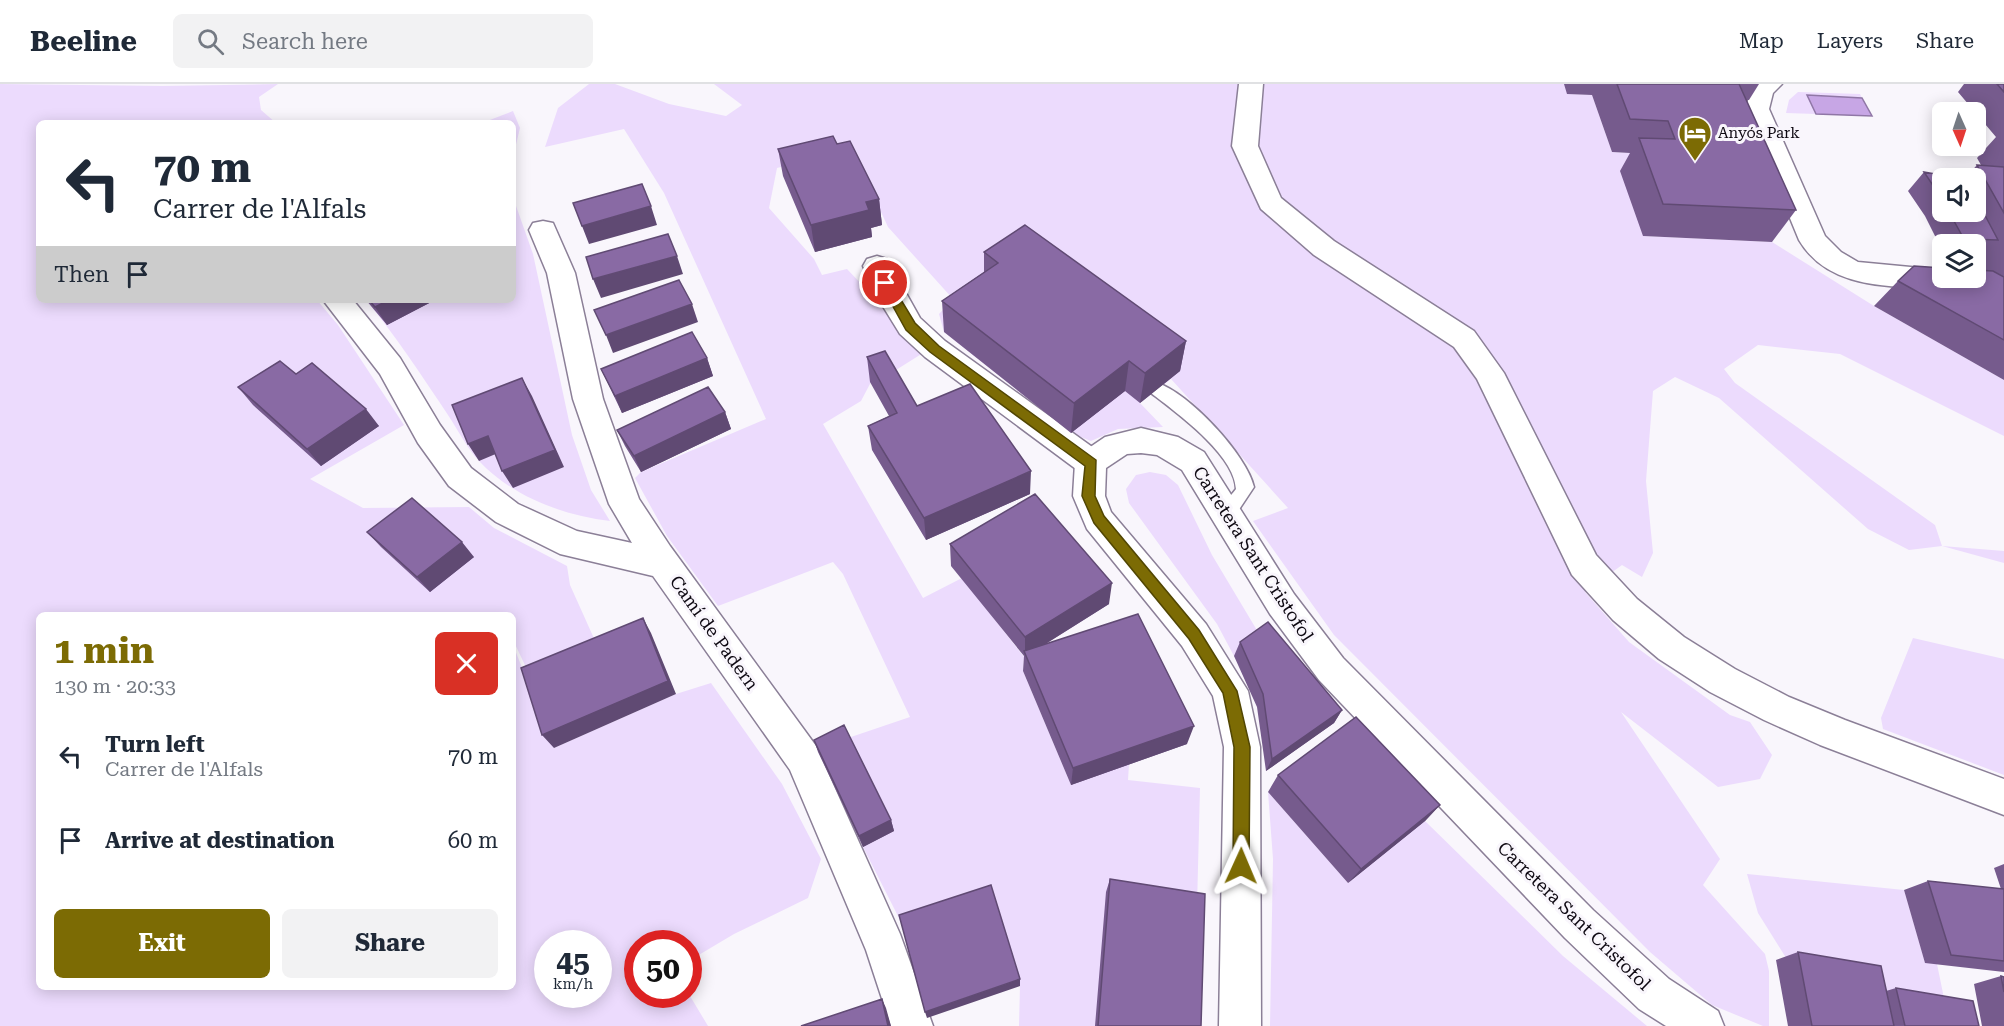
<!DOCTYPE html>
<html lang="en">
<head>
<meta charset="utf-8">
<style>
	body { margin:0; font-family:"Roboto Serif",serif; background:#f2f2f3; color:#1f2937; height:100vh; display:flex; flex-direction:column; font-size:22px; white-space:nowrap }
	* { box-sizing:border-box; margin:0 }
	p { font-size:20px; color:#747a83 }
	.icon { flex:none; width:33px; height:33px; fill:none; stroke:currentColor; stroke-width:2; stroke-linecap:round; stroke-linejoin:round }
	.map { position:relative; flex:1; overflow:hidden }
	.drawer { position:absolute; left:36px; top:528px; width:480px; height:378px; display:flex; flex-direction:column; background:#fff; border-radius:9px; box-shadow:0 3px 15px #0003 }
	.drawer>* { flex:none }
	.banner { position:absolute; left:36px; top:36px; width:480px; height:183px; border-radius:9px; box-shadow:0 3px 15px #0003; background:#fff; color:#1f2937; overflow:hidden }
	.needle { width:39px; rotate:177deg }
	.buttons { position:absolute; left:1932px; top:18px; display:grid; gap:12px }
	.buttons a { display:grid; place-items:center; width:54px; height:54px; border-radius:9px; background:#fff; box-shadow:0 3px 15px #0003; font-size:30px }
	.speed { position:absolute; left:534px; top:846px; display:flex; gap:12px; font-size:30px; font-weight:700; text-align:center }
	.speed>* { display:grid; place-content:center; width:78px; height:78px; border-radius:50%; background:#fff; box-shadow:0 3px 15px #0003; line-height:1 }
	.speed small { font-size:15px; font-weight:400 }
	.speed .limit { border:9px solid #d22; background:#fff; color:#111 }
	.pin { position:absolute; display:grid; place-items:center; width:51px; height:51px; color:#fff; margin:-26px; border:3px solid #fff; border-radius:50%; box-shadow:0 2px 6px #0007 }
	.me { position:absolute; width:66px; margin:-33px; rotate:1deg; stroke-linejoin:round; filter:drop-shadow(0 0 4px #0008) }
	.turn { display:flex; align-items:center; gap:21px; height:126px; padding:0 18px; font-size:27px }
	.turn .icon { width:78px; height:78px; stroke-width:2.5 }
	.turn b { display:block; font-size:42px; line-height:51px }
	.then { display:flex; align-items:center; height:57px; padding:0 18px; background:#0003; gap:12px; font-size:22px }
	.round { display:grid; place-items:center; flex:none; width:63px; height:63px; border-radius:9px; background:#f2f2f3 }
	.head { display:flex; align-items:center; justify-content:space-between; height:102px; padding:0 18px }
	h1 { font-size:36px; font-weight:700; line-height:45px; color:#7c6b04 }
	.primary-button { display:flex; gap:12px; margin-top:auto; padding:12px 18px }
	.primary-button a { flex:1; height:69px; border-radius:9px; background:#7c6b04; color:#fff; font-size:24px; font-weight:700; line-height:69px; text-align:center }
	.primary-button a+a { background:#f2f2f3; color:#1f2937 }
	ul { padding:0; list-style:none }
	li { display:flex; align-items:center; gap:18px; height:84px; padding:0 18px }
	li div { flex:1 }
	li b { display:block; font-size:22px }
	li em { font-style:normal }
	header { display:flex; align-items:center; gap:36px; box-sizing:border-box; height:84px; padding:0 30px; background:#fff; border-bottom:2px solid #e0e1e3 }
	header strong { font-size:28px }
	nav { display:flex; gap:33px; margin-inline-start:auto; font-size:21px }
	.search { width:420px; height:54px; background:#f2f2f3; display:flex; align-items:center; gap:15px; box-sizing:border-box; padding:0 21px; border-radius:9px; color:#747a83; font-size:22px }
	.map>svg:first-child { display:block }
	.green { fill:#ecdbfd; fill-rule:evenodd }
	.water { fill:#c7a6e5; stroke:#9077a6; stroke-width:1.5 }
	.lines { fill:none; stroke-linecap:round; stroke-linejoin:round }
	.service-casing { stroke:#8b7f97; stroke-width:3 }
	.minor-casing { stroke:#8b7f97; stroke-width:3 }
	.secondary-casing { stroke:#8b7f97; stroke-width:3 }
	.service { fill:#fff; fill-rule:evenodd }
	.minor { fill:#fff; fill-rule:evenodd }
	.secondary { fill:#fff; fill-rule:evenodd }
	.wall { fill:#765b8d }
	.shaded-wall { fill:#604a73 }
	.building { fill:#896aa4; stroke:#604a73; stroke-width:1.5 }
	.route { fill:#7c6b04; stroke:#514603; stroke-width:1.5 }
	.labels { text-anchor:middle; stroke-width:6; stroke-linejoin:round; paint-order:stroke }
	.far-poi-label { font-size:15px; fill:#0e0912; stroke:#f9f6fc; text-anchor:start }
	.street-label { font-size:18px; fill:#0e0912; stroke:#f9f6fc }
</style>
</head>
<body>
<header>
<strong>Beeline</strong>
<div class="search"><svg class="icon" aria-label="search" viewBox="0 0 24 24"><circle cx="10" cy="10" r="6"/><path d="M15 15l6 6"/></svg>Search here</div>
<nav><a>Map</a><a>Layers</a><a>Share</a></nav>
</header>
<div class="map">
<svg width="2004" height="942" viewBox="0 0 2004 942">
	<rect width="100%" height="100%" fill="#f9f6fc"/>
	<path class="green" d="M0 0 163 2 278 0 259 13 261 26 276 39H39V216H317L338 241 404 341 310 395 363 424 469 423 494 444 567 482 570 501 601 570 533 598 513 556V531H39V903H513V561L554 664 676 610 711 599 782 700 821 775 808 814 734 850 697 872 690 912 708 942H0ZM548 860H598V910H548ZM638 860H688V910H638Z
		M589 0H615L669 20 726 32 742 21 714 0H1567L1570 10 1592 11 1612 68 1648 70 1655 88 1643 152 1772 158 1874 222 2004 296V352L1840 270 1758 261 1724 285 1735 299 1935 441 1942 462 2004 467V479L1942 462 1909 466 1868 445 1719 314 1675 293 1653 307 1646 397 1653 469 1642 493 1622 481 1585 508 1629 558 1730 631 1750 638 1772 671 1760 695 1718 703 1621 628 1720 775 1703 801 1765 870 1769 887V942H1763L1712 921 1650 868 1334 551 1253 437 1288 424 1171 295 1140 319 1163 343 1118 345 1091 357 1071 349 944 248 939 230 953 215 888 143 852 65 777 84 769 124 814 175 822 191 847 185 906 247 923 269 888 291 871 298 861 317 823 340 923 514 962 494 1024 573 1023 587 1071 701 1129 680 1128 696 1200 704 1197 823 1095 942H1019L1020 902 902 840 863 763 894 747 848 654 910 633 843 490 833 478 718 522 667 452 635 394 641 388 766 335 664 109 624 45 545 63 558 24Z
		M1798 8 1860 10 1862 14 1807 11 1816 30 1786 29 1789 16Z
		M513 27 520 44 513 73V39H482Z
		M515 119 533 170 572 351 591 406 610 437C562 431 513 413 479 377 467 364 458 346 448 331 422 292 396 252 366 216H513Z
		M1150 388 1166 391 1178 401 1212 471 1261 553 1234 572 1217 540 1129 419 1126 405 1136 391Z
		M1913 554 2004 575V691L1883 645 1881 634Z
		M1268 708 1348 799 1425 737 1563 872 1647 942H1270L1273 775Z
		M1747 790 1904 806 1925 878 1937 880 1946 924 1872 911 1788 877 1758 829Z"/>
	<path class="water" d="M1807 11 1862 14 1872 32 1816 30Z"/>
	<g class="lines">
		<g class="service-casing">
			<path id="service" d="M1157 299C1188 308 1247 371 1254 403L1238 427 1235 442 1229 444 1223 442C1215 426 1227 417 1236 405 1235 371 1177 329 1151 309L1149 305 1151 301Z"/>
		</g>
		<g class="minor-casing">
			<path id="minor" d="M1754 0H1782L1773 9 1769 25 1825 152 1841 168 1858 178 1942 186V194H1960L1957 203 1947 206C1894 201 1830 208 1799 156L1745 25Z
				M543 137 553 139 575 189 603 315 639 415 670 462 816 662 900 850 933 942H891L866 866 790 686 653 492 560 470 496 438 449 402 418 359 380 290 323 216H353L400 274 440 341 471 384 518 420 577 447 632 459 609 420 573 315 547 189 529 146 533 139Z
				M877 172 887 175 920 234 945 257 1102 370 1107 379 1102 388 1091 392 1080 388 925 273 900 250 879 216 863 182 867 175Z"/>
		</g>
		<g class="secondary-casing">
			<path id="secondary" d="M1239 0H1263L1258 62 1281 114 1334 157 1474 247 1504 289 1596 471 1637 515 1684 553 1735 585 1789 613 1845 636 2004 695V731L1820 661 1764 636 1710 608 1659 575 1613 536 1572 491 1477 295 1454 263 1314 171 1261 125 1232 62Z
				M1141 344 1178 353 1204 368 1294 510 1343 574 1593 826 1669 895 1718 927 1724 942H1666L1639 925 1565 854 1319 596 1270 530 1182 386 1157 371 1141 369 1127 370 1106 384 1105 412 1111 428 1206 540 1248 607 1260 663 1261 942H1219L1224 663 1213 612 1182 562 1087 445 1073 412 1075 379 1080 370 1105 353Z"/>
		</g>
		<use href="#service" class="service"/>
		<use href="#minor" class="minor"/>
		<use href="#secondary" class="secondary"/>
	</g>
	<path class="wall" d="M1564 0H1759L1749 16H1746L1796 126 1772 158 1643 152 1620 87 1630 69 1612 68 1592 11 1567 10Z
		M1964 0H2004V296L1874 222 1898 197 1986 186 1980 174H1976V160H1942V166L1925 132 1908 107 1924 88 1942 94V128H1976V94H1965L1977 81H1981L1977 74 1996 53 1958 8Z
		M837 60 879 115 882 141 871 144 872 153 815 168 783 92 778 65Z
		M984 168 1186 257 1180 287 1140 319 1125 307 1071 349 944 248 942 217 984 188Z
		M366 216H435L387 241Z
		M867 273 917 322 1030 410 926 456 872 366 868 342 889 332 870 298Z
		M707 274 713 292 622 329 601 285Z
		M296 290 379 342 321 382 253 321 238 303Z
		M725 328 731 345 641 388 625 362 617 346Z
		M367 448 474 473 430 508 381 463Z
		M950 460 1109 520 1044 561 1187 660 1071 701 1023 587 1024 572 951 482Z
		M1240 558 1342 626 1334 639 1266 687 1257 623 1234 572Z
		M814 656 891 736 894 747 863 763 818 668Z
		M1278 691 1440 721 1425 737 1348 799 1268 708Z
		M2004 780V888L1925 879 1904 806 1928 797 2001 805 1994 784Z
		M1110 795 1201 942H1095L1106 808Z
		M1798 868 1886 907 1896 904 1979 942H1788L1776 876Z
		M2001 892 2004 893V942H1982L1974 900Z"/>
	<path class="shaded-wall" d="M879 115 882 141 871 144 872 153 815 168 811 141 866 118Z
		M651 122 657 141 589 160 582 142Z
		M677 172 683 190 601 214 593 195Z
		M389 216H435L387 241 375 223Z
		M692 220 698 238 613 269 606 251Z
		M1186 257 1180 287 1140 319 1145 289Z
		M707 274 713 292 622 329 615 312Z
		M1129 277 1125 307 1071 349 1074 319Z
		M522 294 532 312 564 383 513 404 502 387Z
		M366 325 379 342 321 382 307 365Z
		M725 328 731 345 641 388 634 372Z
		M488 352 498 369 479 377 468 360Z
		M1031 387 1030 410 926 456 924 434Z
		M462 458 474 473 430 508 417 493Z
		M1112 499 1109 520 1026 572 1025 569V553Z
		M643 534 651 549 676 610 554 664 542 651Z
		M1342 626 1334 639 1266 687 1272 675Z
		M1194 642 1187 660 1071 701 1073 684Z
		M1440 721 1425 737 1348 799 1361 785Z
		M891 736 894 747 863 763 859 752Z
		M1020 895V902L927 934 925 928Z
		M882 915 886 924 891 942H888Z"/>
	<path class="building" d="M1617 0H1739L1796 126 1663 120 1639 54 1675 55 1668 37 1630 35Z
		M1997 0H2004V8Z
		M833 52 837 60 850 57 879 115 866 118 869 126 811 141 778 65Z
		M1977 81 2004 83V129Z
		M1924 88 1952 93 1953 94H1942V115Z
		M642 100 651 122 582 142 573 119Z
		M1979 120 1998 156 1964 155 1949 128H1976V121Z
		M1025 141 1186 257 1145 289 1129 277 1074 319 942 217 998 179 984 168Z
		M668 150 677 172 593 195 586 173Z
		M1914 182 1942 184V194H1976V186L1993 187 2004 193V256L1898 197Z
		M679 196 692 220 606 251 594 226Z
		M369 216H389L375 223Z
		M692 248 707 274 615 312 601 285Z
		M885 267 917 322 970 300 1031 387 924 434 868 342 897 329 867 273Z
		M280 277 296 290 312 279 366 325 307 365 238 303Z
		M522 294 555 366 502 387 488 352 468 360 452 321Z
		M708 303 725 328 634 372 617 346Z
		M1035 410 1112 499 1025 553 950 460Z
		M412 414 462 458 417 493 367 448Z
		M1138 530 1194 642 1073 684 1024 567Z
		M643 534 668 597 542 651 521 584Z
		M1268 538 1342 626 1272 675 1263 610 1240 558Z
		M1356 633 1440 721 1361 785 1278 691Z
		M844 641 891 736 859 752 814 656Z
		M1110 795 1205 810 1201 942H1098Z
		M1928 797 2004 805V877L1951 871Z
		M991 801 1020 895 925 928 899 831Z
		M1798 868 1881 882 1894 942H1812Z
		M2001 892 2004 893V908Z
		M1896 904 1973 917 1979 942H1905Z
		M882 915 888 942H801Z"/>
	<path class="route" d="M885 195 889 196 915 239 939 262 1096 376 1095 412 1104 432 1199 546 1237 607 1250 663 1249 782 1246 788 1241 790 1235 788 1233 782 1234 663 1223 609 1189 555 1094 439 1082 412 1085 382 930 268 906 246 880 199Z"/>
	<defs>
		<g id="hotel-pin" transform="scale(1.725)"><path d="M0 17L-7.5 6A9.5 9.5 0 1 1 7.5 6Z" fill="#7c6b04" stroke="#f9f6fc"/><path d="M-6-4.5h1.5V1H6V5H4.5V3h-9V5H-6ZM-4 0a1.8 1.8 0 1 1 3.6 0ZM.5 0V-2.5h3Q6-2.5 6 0Z" fill="#fff"/></g>
	</defs>
	<g fill-rule="evenodd">
		<use href="#hotel-pin" x="1695" y="49"/>
	</g>
	<g class="labels">
		<g class="far-poi-label">
			<text x="1718" y="54">Anyós Park</text>
		</g>
		<g class="street-label">
			<text transform="translate(1253 470) rotate(57)" y="6">Carretera Sant Cristofol</text>
			<text transform="translate(714 549) rotate(54)" y="6">Camí de Padern</text>
			<text transform="translate(1574 832) rotate(44)" y="6">Carretera Sant Cristofol</text>
		</g>
	</g>
</svg>
<div class="buttons">
<a><svg class="needle" viewBox="-14 -14 28 28"><path d="M0-13l5 13h-10z" fill="#e53935"/><path d="M0 13l5-13h-10z" fill="#747a83"/></svg></a>
<a><svg class="icon" aria-label="sound" viewBox="0 0 24 24"><path d="M4 9h4l5-4v14l-5-4H4zM17 9q2 3 0 6"/></svg></a>
<a><svg class="icon" aria-label="layers" viewBox="0 0 24 24"><path d="M12 4l9 5-9 5-9-5zM3 14l9 5 9-5"/></svg></a>
</div>
<div class="speed"><div>45<small>km/h</small></div><div class="limit">50</div></div>
<div class="pin" style="left:885px;top:199px;background:#d93025"><svg class="icon" aria-label="arrive" viewBox="0 0 24 24"><path d="M6 21V4h12l-3 4 3 4H6"/></svg></div>
<svg class="me" style="left:1241px;top:782px" viewBox="-20 -20 40 40"><path d="M0-17L14 15 0 8-14 15z" fill="#7c6b04" stroke="#fff" stroke-width="4"/></svg>
<div class="banner">
<div class="turn"><svg class="icon" aria-label="left" viewBox="0 0 24 24"><path d="M17 20v-9H6M10 6l-5 5 5 5"/></svg><div><b>70 m</b>Carrer de l'Alfals</div></div>
<div class="then">Then<svg class="icon" aria-label="arrive" viewBox="0 0 24 24"><path d="M6 21V4h12l-3 4 3 4H6"/></svg></div>
</div>
<section class="drawer">
<div class="head"><div><h1>1 min</h1><p>130 m · 20:33</p></div><a class="round" style="background:#d93025;color:#fff"><svg class="icon" aria-label="close" viewBox="0 0 24 24"><path d="M6 6l12 12M18 6L6 18"/></svg></a></div>
<ul>
<li><svg class="icon" aria-label="left" viewBox="0 0 24 24"><path d="M17 20v-9H6M10 6l-5 5 5 5"/></svg><div><b>Turn left</b><p>Carrer de l'Alfals</p></div><em>70 m</em></li>
<li><svg class="icon" aria-label="arrive" viewBox="0 0 24 24"><path d="M6 21V4h12l-3 4 3 4H6"/></svg><div><b>Arrive at destination</b></div><em>60 m</em></li>
</ul>
<div class="primary-button"><a>Exit</a><a>Share</a></div>
</section>
</div>
</body>
</html>
